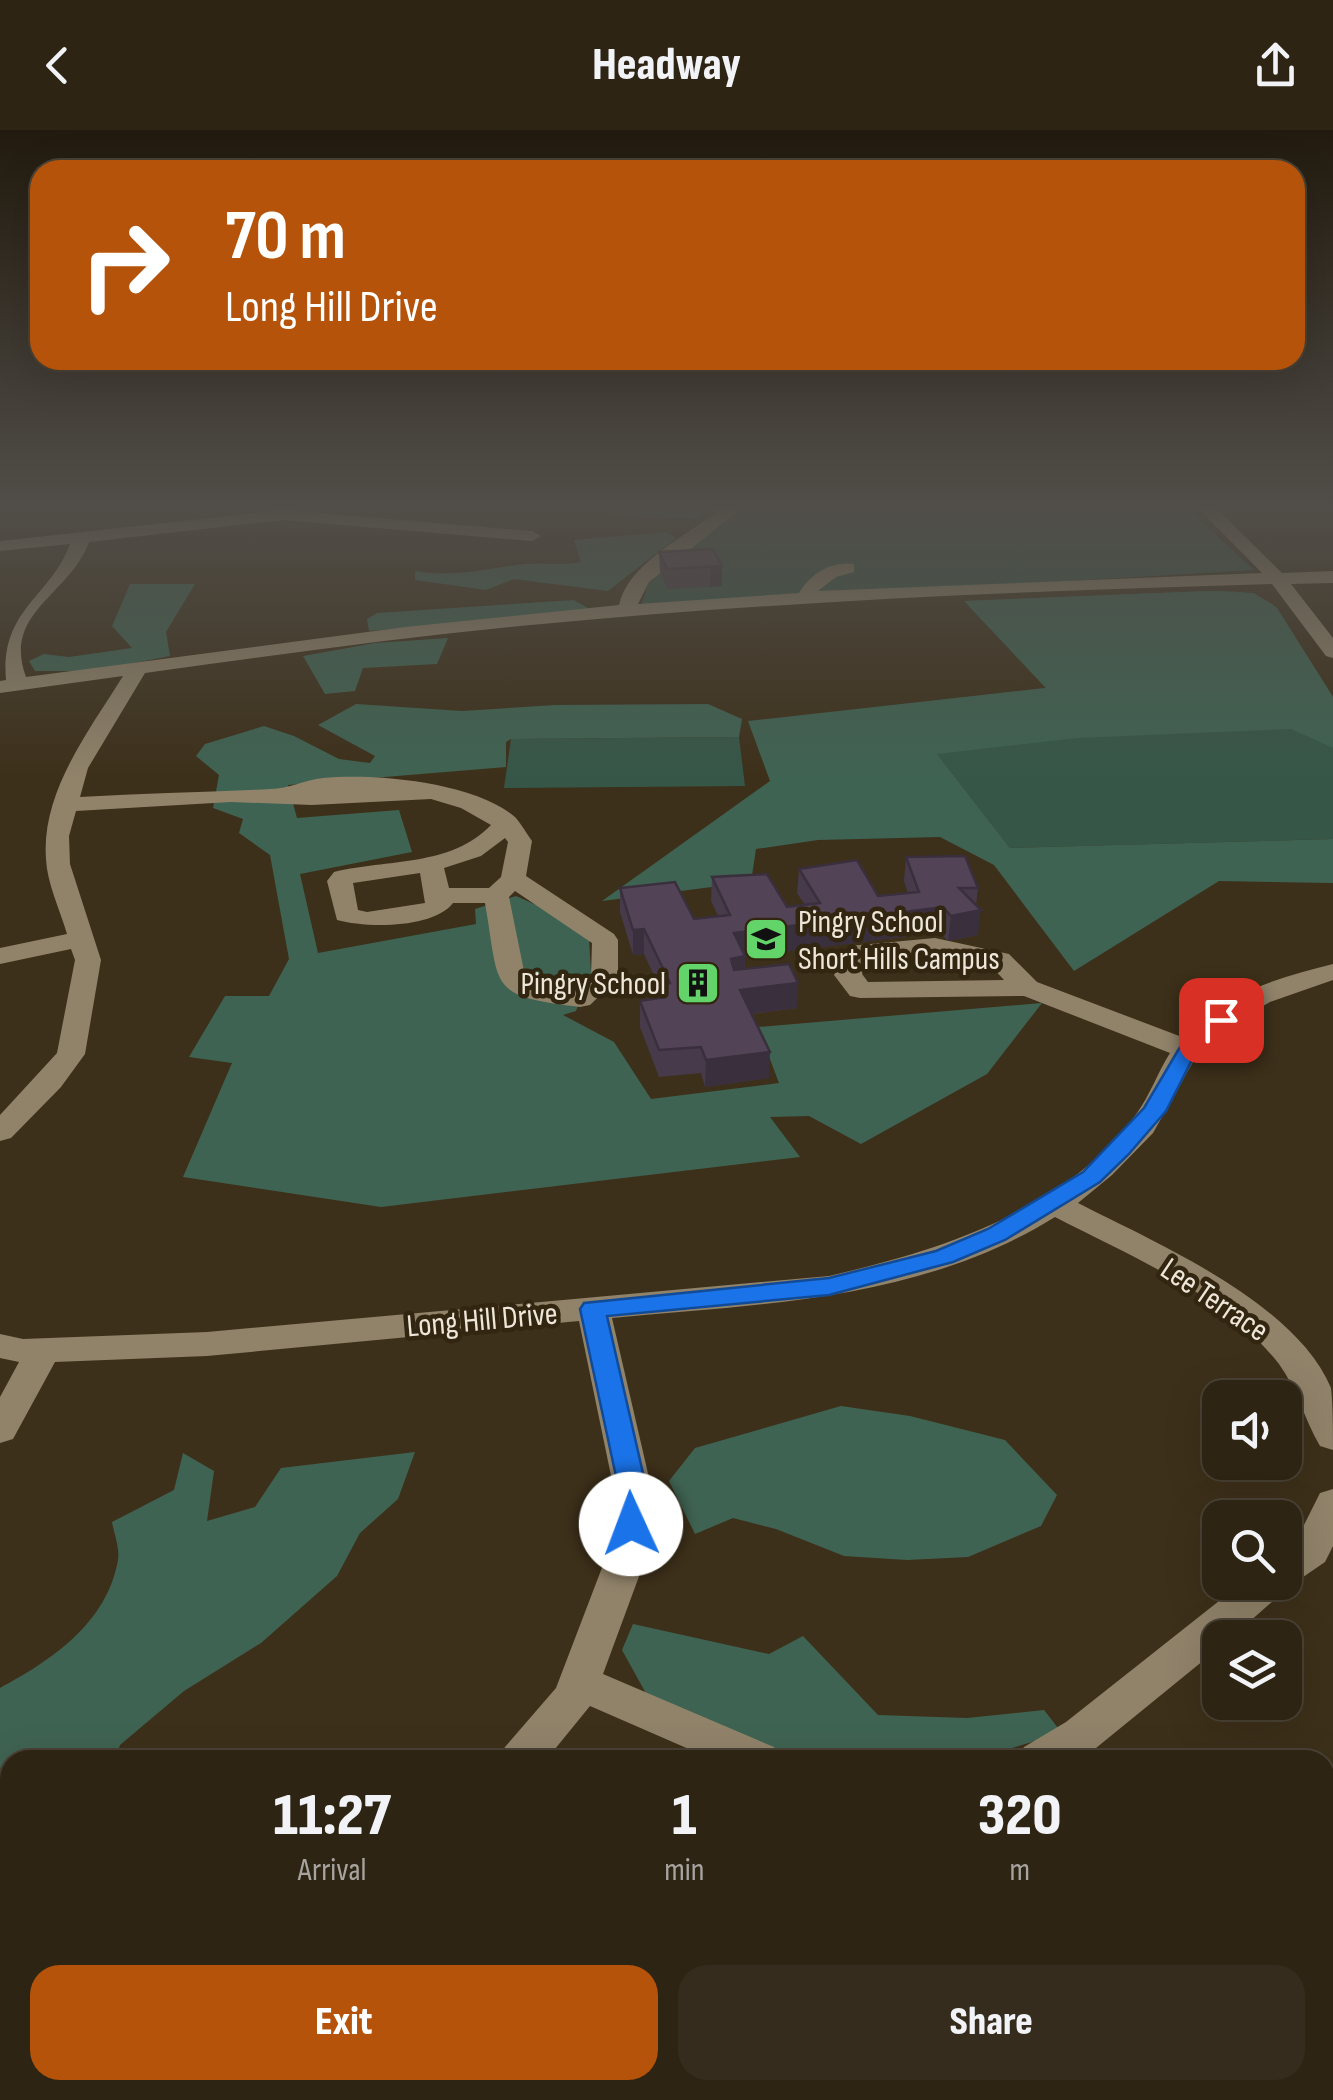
<!DOCTYPE html>
<html lang="en">
<head>
<meta charset="utf-8">
<style>
	body { margin:0; font-family:"Sofia Sans Condensed",sans-serif; background:#362c1d; color:#f1f3f6; height:100vh; display:flex; flex-direction:column; font-size:38px; white-space:nowrap }
	* { box-sizing:border-box; margin:0 }
	p { font-size:32px; color:#a7a4a0 }
	.icon { flex:none; width:55px; height:55px; fill:none; stroke:currentColor; stroke-width:2; stroke-linecap:round; stroke-linejoin:round }
	.map { position:relative; flex:1; overflow:hidden }
	.details { position:absolute; left:0px; top:1620px; width:1335px; height:350px; display:flex; flex-direction:column; background:#2e2414; border-radius:30px 30px 0 0; box-shadow:0 10px 40px #0002,0 0 0 2px #494134 }
	.details>* { flex:none }
	.banner { position:absolute; left:30px; top:30px; width:1275px; height:210px; border-radius:30px; box-shadow:0 10px 40px #0002,0 0 0 2px #494134; background:#b45309; color:#fff; overflow:hidden }
	.controls { position:absolute; left:1202px; top:1250px; display:grid; gap:20px }
	.controls a { display:grid; place-items:center; width:100px; height:100px; border-radius:20px; background:#2e2414; box-shadow:0 10px 40px #0002,0 0 0 2px #494134; font-size:50px }
	.pin { position:absolute; display:grid; place-items:center; width:85px; height:85px; color:#fff; margin:-42px; border-radius:20px; box-shadow:0 5px 15px #0006 }
	.me { position:absolute; width:110px; margin:-55px; rotate:358deg; stroke-linejoin:round; filter:drop-shadow(0 0 8px #0008) }
	.turn { display:flex; align-items:center; gap:35px; height:210px; padding:0 30px; font-size:45px }
	.turn .icon { width:130px; height:130px; stroke-width:2.5 }
	.turn b { display:block; font-size:70px; line-height:85px }
	.eta { display:flex; justify-content:space-evenly; align-items:center; height:170px; text-align:center }
	.eta b { font-size:60px; font-weight:800; line-height:70px }
	.primary-button { display:flex; gap:20px; margin-top:auto; padding:20px 30px }
	.primary-button a { flex:1; height:115px; border-radius:30px; background:#b45309; color:#fff; font-size:40px; font-weight:800; line-height:115px; text-align:center }
	.primary-button a+a { background:#362c1d; color:#f1f3f6 }
	header { display:flex; justify-content:space-between; align-items:center; height:130px; padding:0 30px; background:#2e2414; font-size:45px; font-weight:800 }
	.map>svg:first-child { display:block }
	.green { fill:#365748 }
	.forest { fill:#3f6352 }
	.lines { fill:none; stroke-linecap:round; stroke-linejoin:round }
	.minor { fill:#91836a; fill-rule:evenodd }
	.wall { fill:#473a4b }
	.shaded-wall { fill:#3a2f3d }
	.building { fill:#534357; stroke:#3a2f3d; stroke-width:2.5 }
	.route { fill:#1a73e8; stroke:#114b97; stroke-width:2.5 }
	.labels { text-anchor:middle; stroke-width:9; stroke-linejoin:round; paint-order:stroke }
	.poi-label { font-size:32px; fill:#eee6d9; stroke:#322611; text-anchor:start }
	.street-label { font-size:32px; fill:#eee6d9; stroke:#322611 }
</style>
</head>
<body>
<header><svg class="icon" aria-label="back" viewBox="0 0 24 24"><path d="M15 5l-7 7 7 7"/></svg>Headway<svg class="icon" aria-label="share" viewBox="0 0 24 24"><path d="M12 15V3M7 8l5-5 5 5M5 13v7h14v-7"/></svg></header>
<div class="map">
<svg width="1333" height="1970" viewBox="0 0 1333 1970">
	<rect width="100%" height="100%" fill="#3d301a"/>
	<path class="green" d="M708 374H1183L1254 440 641 476 649 451 737 377Z
		M1208 461C1234 461 1257 460 1277 478L1333 567V709L1010 718 936 623 853 580 1046 558 964 471Z
		M739 607 745 656 504 658 511 609Z"/>
	<path class="forest" d="M500 374 710 377 696 389Z
		M667 402 676 408 608 461 514 449 486 460 415 450V441C453 448 488 438 525 434 544 432 561 436 581 432L574 410Z
		M130 454H195L166 502 170 526 93 541H35L29 531 44 524 69 527 132 518 112 496Z
		M1208 461 1254 463 1277 478 1333 567V618L1291 599 1077 608 937 624 1010 718 1333 709V753L1219 751 1074 841 994 735 940 707 818 710 756 719 751 752 602 771 770 651 748 591 1046 558 964 471Z
		M574 470 593 481 369 501 367 489 377 483Z
		M448 508 437 534 363 538 355 561 325 564 303 526 375 513Z
		M356 574 462 581 555 575 708 574 742 589 739 607 511 609 506 612V637L288 655 297 688 399 680 412 722 300 744 318 823 476 794 475 779 516 766 559 785 589 809 591 843 576 881 563 885 614 912 651 969 779 953 758 897 1042 873 987 944 861 1014 809 986 770 987 800 1027 381 1077 183 1047 232 933 189 927 225 866H269L289 829 270 725 239 703 243 689 213 678 219 645 196 626 205 614 264 596 294 606 339 629 370 633 375 626 318 595Z
		M841 1276 910 1286 1005 1310 1057 1365 1041 1396 968 1427 907 1430 844 1426 776 1399 733 1388 695 1404 669 1351 695 1318Z
		M415 1322 398 1369 360 1403 337 1446 261 1513 184 1561 120 1615 115 1630H10V1960H317L324 1970H0V1558C52 1530 107 1493 118 1430 120 1419 114 1403 112 1392L174 1360 183 1323 214 1341 207 1391 255 1377 281 1338Z
		M633 1494 769 1524 803 1506 878 1585 967 1588 1044 1580 1062 1603 972 1630H800L763 1620 648 1567 622 1520Z
		M1333 1707V1970H1142L1149 1960H1325V1718Z
		M910 1960H1065L1071 1970H914Z"/>
	<g class="lines">
		<path class="minor" d="M691 374H729L737 382 649 452 638 474 799 463C811 444 830 431 854 434V442L836 447 818 461 1262 443 1194 374H1212L1282 443 1333 441V453L1291 454 1333 508V528L1326 526 1272 454C1027 461 785 471 542 494 410 506 277 525 145 543L88 638 80 667C144 663 208 662 271 659 288 659 305 650 323 648 375 643 474 652 515 687 520 692 527 704 532 711L526 746 614 804 618 810V848L590 875 580 877C487 866 500 859 485 773H453C433 799 366 798 337 790L327 751 334 742C387 729 451 737 491 695L461 678 431 669 312 675 231 672 76 681 69 706 70 734 101 830 85 924 61 957 11 1008 0 1011V985L57 923 75 830 71 819 0 834V818L67 804C60 780 47 753 46 729 41 662 89 601 123 546L0 563V551L6 550C0 479 50 468 70 414L0 421V411L283 380 532 401 541 406 532 411 283 390 89 412C70 465 2 482 26 547L405 497 619 475C628 434 685 406 717 382ZM505 708 508 712 501 747 489 758H449L444 738 481 726ZM420 743 425 773 367 782 358 780 353 753ZM515 761 592 813 591 846 574 860 538 856 525 846 509 767Z
			M935 808 1009 824 1037 852 1182 907C1219 865 1280 847 1333 834V850L1270 872 1220 901 1198 923 1153 1003 1112 1045 1078 1073C1156 1113 1295 1172 1331 1258 1333 1275 1333 1302 1333 1320L1320 1316C1304 1289 1298 1260 1279 1234 1224 1164 1132 1127 1055 1087 922 1170 763 1174 612 1188L653 1365 648 1422 603 1544 774 1617 781 1630H714L590 1576 546 1630H498L505 1617 556 1558 608 1422 615 1365 579 1191 207 1226 55 1232 13 1309 0 1313V1267L19 1232 0 1228V1204L23 1209 207 1202 829 1146C941 1120 1066 1081 1137 983 1150 965 1158 942 1170 923L1024 866 860 868 850 866 834 845 849 816ZM935 824 991 836 1004 850 868 852 862 844 868 829Z
			M1333 1359V1416L1325 1432 1290 1456 1231 1508H1220V1517L1096 1618 1076 1630H1017L1024 1617 1066 1592 1243 1452H1285V1420L1296 1411 1320 1363Z
			M570 1960H626L630 1970H574Z"/>
	</g>
	<path class="wall" d="M713 419 722 456 667 459 660 442 659 422Z
		M906 727 978 758 976 775 978 805 948 811 940 802 745 827V839L797 878 752 884 769 948 705 957 701 943 659 947 640 897V871L660 867V858L644 824 633 825 620 782V758L694 789 718 786 711 771 712 747 787 777 805 775 797 763 799 739 878 766 908 763 904 751Z"/>
	<path class="shaded-wall" d="M722 436V456L710 457 711 437Z
		M943 777 940 802 745 827 744 852 730 855 734 803Z
		M981 780 978 805 948 811 951 786Z
		M644 799V824L633 825V800Z
		M798 853 797 878 739 885 740 860Z
		M770 922 769 948 705 957 706 930Z"/>
	<path class="building" d="M713 419 722 436 667 439 659 422Z
		M965 726 978 758H959L981 780 951 786 943 777 734 803 745 826 731 829 734 840 789 834 798 853 740 860 770 922 706 930 701 917 659 920 640 871 665 867 660 855 670 853 644 799 633 800 620 758 675 752 694 789 730 785 712 747 767 744 787 777 820 773 799 739 857 730 878 766 919 762 906 727Z"/>
	<linearGradient id="sky" x2="0" y2="1"><stop stop-color="#221a0e"/><stop offset="0.58" stop-color="#514e49"/><stop offset="1" stop-color="#514e49" stop-opacity="0"/></linearGradient>
	<rect width="1333" height="650" fill="url(#sky)"/>
	<path class="route" d="M1221 883 1231 890 1197 920 1166 981 1128 1025 1100 1052 1005 1110 953 1132 829 1165 607 1186 648 1365 641 1402 631 1405 620 1402 616 1394 620 1365 580 1179 584 1173 829 1148 936 1121 988 1099 1083 1042 1144 978 1190 900Z"/>
	<defs>
		<g id="school-square" transform="scale(2.25)"><rect x="-9" y="-9" width="18" height="18" rx="4" fill="#62d469" stroke="#322611"/><path d="M0-5L7-2L0 1L-7-2ZM-4 1L0 2.5L4 1V4Q0 6-4 4Z" fill="#111"/></g>
		<g id="building-square" transform="scale(2.25)"><rect x="-9" y="-9" width="18" height="18" rx="4" fill="#62d469" stroke="#322611"/><path d="M-4-6H4V6H1V3H-1V6H-4ZM-2.5-4.3h1.7v1.8h-1.7ZM.8-4.3h1.7v1.8H.8ZM-2.5-1h1.7V.8h-1.7ZM.8-1h1.7V.8H.8Z" fill="#111"/></g>
	</defs>
	<g fill-rule="evenodd">
		<use href="#school-square" x="766" y="809"/>
		<use href="#building-square" x="698" y="853"/>
	</g>
	<g class="labels">
		<g class="poi-label">
			<text x="798" y="802">Pingry School<tspan x="798" dy="37">Short Hills Campus</tspan></text>
			<text x="666" y="864" text-anchor="end">Pingry School</text>
		</g>
		<g class="street-label">
			<text transform="translate(1215 1169) rotate(34)" y="11">Lee Terrace</text>
			<text transform="translate(482 1189) rotate(-5)" y="11">Long Hill Drive</text>
		</g>
	</g>
</svg>
<div class="controls">
<a><svg class="icon" aria-label="sound" viewBox="0 0 24 24"><path d="M4 9h4l5-4v14l-5-4H4zM17 9q2 3 0 6"/></svg></a>
<a><svg class="icon" aria-label="search" viewBox="0 0 24 24"><circle cx="10" cy="10" r="6"/><path d="M15 15l6 6"/></svg></a>
<a><svg class="icon" aria-label="layers" viewBox="0 0 24 24"><path d="M12 4l9 5-9 5-9-5zM3 14l9 5 9-5"/></svg></a>
</div>
<div class="pin" style="left:1221px;top:890px;background:#d93025"><svg class="icon" aria-label="arrive" viewBox="0 0 24 24"><path d="M6 21V4h12l-3 4 3 4H6"/></svg></div>
<svg class="me" style="left:631px;top:1394px" viewBox="-20 -20 40 40"><circle r="19" fill="#fff"/><path d="M0-13L10 11 0 6-10 11z" fill="#1a73e8"/></svg>
<div class="banner">
<div class="turn"><svg class="icon" aria-label="right" viewBox="0 0 24 24"><path d="M7 20v-9h11M14 6l5 5-5 5"/></svg><div><b>70 m</b>Long Hill Drive</div></div>
</div>
<section class="details">
<div class="eta">
<div><b>11:27</b><p>Arrival</p></div>
<div><b>1</b><p>min</p></div>
<div><b>320</b><p>m</p></div>
</div>
<div class="primary-button"><a>Exit</a><a>Share</a></div>
</section>
</div>
</body>
</html>
